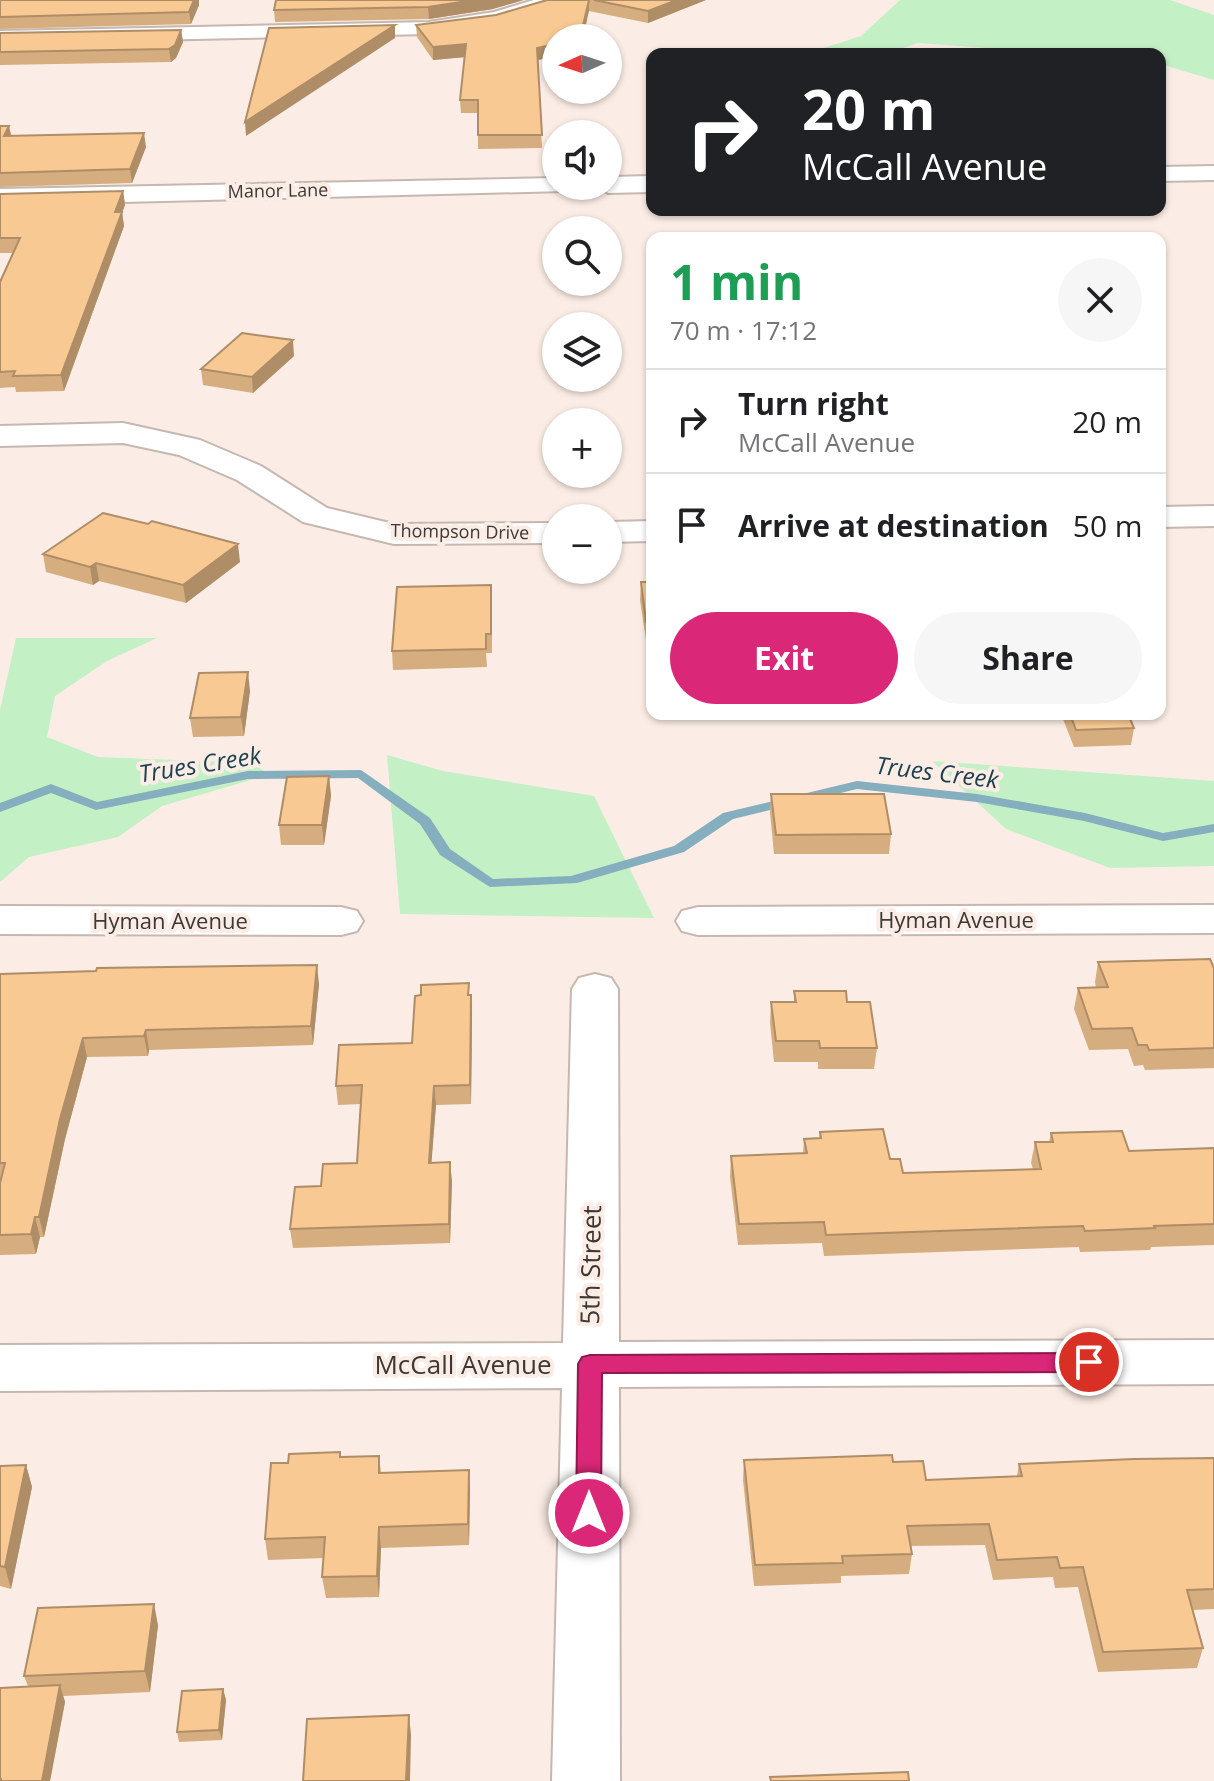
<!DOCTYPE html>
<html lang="en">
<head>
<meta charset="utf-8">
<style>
	body { margin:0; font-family:"Open Sans",sans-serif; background:#f6f6f6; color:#202124; height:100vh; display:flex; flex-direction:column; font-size:30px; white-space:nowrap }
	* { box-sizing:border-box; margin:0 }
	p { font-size:26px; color:#757577 }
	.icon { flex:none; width:44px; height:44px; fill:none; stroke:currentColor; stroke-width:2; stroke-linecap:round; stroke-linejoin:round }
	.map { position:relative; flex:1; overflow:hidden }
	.side { position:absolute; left:646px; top:232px; width:520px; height:488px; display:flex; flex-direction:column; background:#fff; border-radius:16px; box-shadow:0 2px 6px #0004 }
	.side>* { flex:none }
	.top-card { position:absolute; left:646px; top:48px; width:520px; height:168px; border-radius:16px; box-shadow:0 2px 6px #0004; background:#202124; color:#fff; overflow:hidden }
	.needle { width:52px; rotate:267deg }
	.controls { position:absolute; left:542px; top:24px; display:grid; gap:16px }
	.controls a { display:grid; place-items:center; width:80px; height:80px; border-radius:50%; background:#fff; box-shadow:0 2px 6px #0004; font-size:40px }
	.pin { position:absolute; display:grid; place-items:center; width:68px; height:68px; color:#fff; margin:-34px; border:4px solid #fff; border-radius:50%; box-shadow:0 2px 8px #0007 }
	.me { position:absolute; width:88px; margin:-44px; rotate:0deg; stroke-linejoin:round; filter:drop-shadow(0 0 6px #0008) }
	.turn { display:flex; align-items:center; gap:28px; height:168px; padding:0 24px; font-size:36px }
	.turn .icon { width:104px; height:104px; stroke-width:2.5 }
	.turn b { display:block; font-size:56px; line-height:68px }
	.round { display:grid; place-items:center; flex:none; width:84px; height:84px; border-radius:42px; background:#f6f6f6 }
	.headline { display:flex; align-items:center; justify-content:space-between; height:136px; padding:0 24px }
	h1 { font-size:48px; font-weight:700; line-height:60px; color:#1e9e55 }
	.cta { display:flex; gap:16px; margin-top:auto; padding:16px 24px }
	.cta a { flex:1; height:92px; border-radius:48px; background:#db2777; color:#fff; font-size:32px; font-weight:700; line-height:92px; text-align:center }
	.cta a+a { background:#f6f6f6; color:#202124 }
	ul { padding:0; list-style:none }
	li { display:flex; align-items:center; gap:24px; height:104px; padding:0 24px; border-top:2px solid #e0e0e0 }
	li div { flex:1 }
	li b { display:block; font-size:30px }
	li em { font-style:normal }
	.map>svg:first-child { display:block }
	.green { fill:#c4f0c5 }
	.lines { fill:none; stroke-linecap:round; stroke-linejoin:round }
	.stream { fill:#85aebe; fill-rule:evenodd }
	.street-casing { stroke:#c5b8b0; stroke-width:4 }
	.street { fill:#fff; fill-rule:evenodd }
	.wall { fill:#d5ad7e }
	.shaded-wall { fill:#ae8d67 }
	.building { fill:#f8c993; stroke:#ae8d67; stroke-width:2 }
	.route { fill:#db2777; stroke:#8e194d; stroke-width:2 }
	.labels { text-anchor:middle; stroke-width:8; stroke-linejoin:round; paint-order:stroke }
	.far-street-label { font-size:18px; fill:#3d3835; stroke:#fbede5 }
	.street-label { font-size:22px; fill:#3d3835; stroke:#fbede5 }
	.water-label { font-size:24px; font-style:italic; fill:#1c404d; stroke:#fbede5 }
	.near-street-label { font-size:26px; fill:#3d3835; stroke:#fbede5 }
</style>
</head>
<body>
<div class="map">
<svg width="1214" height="1781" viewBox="0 0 1214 1781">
	<rect width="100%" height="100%" fill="#fbede5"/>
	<path class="green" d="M900 0H1170L1214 15V80L1160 64V54H1071L918 43 885 54H805L861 36Z
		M16 638H157L107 661 55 696 47 737 98 757 254 763 268 775 162 806 118 837 29 857 0 882V710Z
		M387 755 443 771 594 796 654 918 400 914Z
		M932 761 1214 781V866L1110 868 1006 829Z"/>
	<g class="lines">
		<path class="stream" d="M361 770 430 818 450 849 493 879 571 876 674 846 723 813 857 781 977 794 1085 813 1163 833 1214 824V832L1163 841 1084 821 977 802 857 789 733 819 684 852 577 883 490 887 440 855 420 824 358 778 248 779 96 810 51 793 0 812V803L51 784 97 802 248 771Z"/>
		<g class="street-casing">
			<path id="street" d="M534 0H566L563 4 496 24 429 34 0 43V31L429 22 494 12Z
				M1214 166V180L1160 181V167Z
				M652 176V192L608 193 596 186H608V177Z
				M556 178V186H569L565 191 0 205V189Z
				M123 423 200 440 261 466 327 508 394 524 556 523V543L394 544 303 522 237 480 179 455 123 443 0 446V426Z
				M1214 506V526L1160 527V507Z
				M652 521V541L608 542V522Z
				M1214 905V933L698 935 682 931 676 921 682 911 698 907Z
				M0 906 341 907 357 911 363 921 357 931 341 935 0 934Z
				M595 974 611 978 618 989 619 1342 1214 1340V1384L619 1387 620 1781H552L562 1388 0 1391V1345L563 1343 572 989 579 978Z"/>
		</g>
		<use href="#street" class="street"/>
	</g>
	<path class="wall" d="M0 0 199 5 191 24 0 29Z
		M276 0 493 9 429 19 275 22 274 10Z
		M547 0H706L648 23 589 11 556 38V56L538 60 542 148 478 149V113H461L460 100 465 57 433 60 417 37 416 25 496 15Z
		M181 30 183 42 176 58 171 62 0 65V33Z
		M0 126 11 135 146 147 132 183 0 187Z
		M123 191 125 205 122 212 124 226 64 391 16 392 15 387 0 388V282L13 253H0V194Z
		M294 356 253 393 203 385 201 369Z
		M43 554 240 562 186 603 99 581 93 585 46 572Z
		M641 582H652V640H646L640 600Z
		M492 603V653H486L487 667 393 670 392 651Z
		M250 691 244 736 193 737 190 718Z
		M1061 714H1128L1134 728 1131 745 1074 747Z
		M329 776 331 796 324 845H281L279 825Z
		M771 794 891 834 889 854H774L770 813Z
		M1098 962 1214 968V1068L1145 1070 1143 1065 1134 1066 1128 1049 1089 1050 1074 1009 1078 988H1096L1095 982Z
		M0 974 319 984 313 1045 149 1050 148 1056 87 1057 65 1139 44 1237H40L36 1254 0 1255Z
		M469 983V995H471L472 1013 471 1104 436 1105 431 1163 452 1181 450 1243 293 1248 290 1229 321 1186 357 1163 361 1104 338 1105 336 1086 412 1043 421 995Z
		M794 991 847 1002 877 1048 874 1069H818V1062H774L770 1023 771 1002H794Z
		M820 1132 890 1159 903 1173 1033 1169 1031 1163 1035 1142H1049L1051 1133 1129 1151 1214 1148V1245L1151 1247 1150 1250 1080 1252 1079 1247 824 1256 822 1243 738 1245 730 1177 731 1156 803 1154 804 1139 819 1138Z
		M340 1452 341 1457 379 1456 381 1473 469 1470 470 1491 469 1545 381 1548 379 1597 326 1598 322 1577 324 1558 268 1560 265 1539 288 1463Z
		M1214 1458V1609L1192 1610 1203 1648 1197 1668 1098 1672 1078 1587 1055 1588 1053 1577 993 1580 985 1545 910 1546 912 1554 909 1574 841 1576V1583L754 1586 743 1480 744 1460 893 1462 926 1480 1017 1476 1019 1464Z
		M26 1465 32 1487 11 1589 0 1586V1466Z
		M158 1625 150 1692 63 1696 65 1702 50 1781H0V1688L28 1686 24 1676Z
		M223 1689 226 1700 222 1740 179 1742 177 1732Z"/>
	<path class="shaded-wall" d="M194 0H199V5L191 24 189 12Z
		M474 0H524L493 9 429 19 428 7Z
		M589 0V11L583 38H580Z
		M677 0H706L648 23V11Z
		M395 25V38L246 136 245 122Z
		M181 30 183 42 176 58 171 62 169 49Z
		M466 44V57L433 60V47Z
		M556 44V56L538 60 537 48Z
		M9 126 12 139 4 136Z
		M144 133 146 147 132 183 130 169Z
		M123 191 125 205 122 213V212L124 226 64 391 61 375Z
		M293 340 294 356 253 393 252 377Z
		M238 544 240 562 186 603 183 585Z
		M96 563 99 581 93 585 90 567Z
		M248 672 250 691 244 736 241 717Z
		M329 776 331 796 324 845 322 825Z
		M317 965 319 984 313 1045 311 1026Z
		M471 995 472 1013 471 1104 470 1085Z
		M146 1030 149 1050 148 1056 144 1036Z
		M83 1038 87 1057 65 1139 44 1237 39 1217 60 1119Z
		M434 1086 436 1105 430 1182 429 1163Z
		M450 1162 452 1181 450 1243 449 1224Z
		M35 1217 40 1237 36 1254 31 1234Z
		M26 1465 32 1487 11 1589 5 1567Z
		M469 1470 470 1491 469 1545 468 1524Z
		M379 1527 381 1548 379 1597 377 1576Z
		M154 1604 158 1625 150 1692 145 1671Z
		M60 1685 65 1702 50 1781H42Z
		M223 1689 226 1700 222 1740 219 1730Z
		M409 1715 411 1735 410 1781H406Z"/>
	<path class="building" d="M0 0H194L189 12 0 17Z
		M276 0H474L428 7 274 10Z
		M547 0H589L580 38H556V44L537 48 542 135H478V100H460L466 44 433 47 416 25 496 15Z
		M594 0H677L648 11Z
		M395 25 245 122 269 28Z
		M181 30 175 45 169 49 0 52V33Z
		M0 126H9L4 136 144 133 130 169 0 173Z
		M123 191 115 212H122L61 375 13 376 15 371 0 372V282L20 238H0V194Z
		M242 333 293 340 252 377 201 369Z
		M103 513 148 524 152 521 238 544 183 585 96 563 90 567 43 554Z
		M641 582H652V622H646Z
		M491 585V634H486V649L392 651 397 587Z
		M248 672 241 717 190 718 199 673Z
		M1070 714H1128L1134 728 1076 730Z
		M329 776 322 825H279L287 777Z
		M771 794H884L891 834 776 835Z
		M1210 959 1214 968V1048L1149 1050 1147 1045H1138L1132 1028 1092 1029 1078 988 1108 987 1098 962Z
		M317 965 311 1026 146 1030 144 1036 83 1038 60 1119 39 1217H35L31 1234 0 1235V1183L5 1163H0V974L96 971 97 968Z
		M469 983 468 995H471L470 1085 434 1086 429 1163 450 1162 449 1224 290 1229 295 1187 321 1186 323 1164 357 1163 362 1085 336 1086 339 1045 412 1043 415 996 421 995V985Z
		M794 991H846L847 1002H870L877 1048H820L819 1041H776L771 1002H796Z
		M883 1129 890 1159H900L903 1173 1041 1169 1035 1142H1053L1051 1133 1122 1131 1129 1151 1214 1148V1224L1154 1226 1155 1228 1085 1231 1083 1226 826 1235 824 1222 739 1224 731 1156 807 1153 804 1139 821 1138 820 1132Z
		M340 1452V1457L379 1456V1473L469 1470 468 1524 379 1527 377 1576 322 1577 325 1537 265 1539 271 1463H288L289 1454Z
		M892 1455 893 1462 923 1461 926 1480 1022 1476 1019 1464 1134 1459 1214 1458V1589L1187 1590 1203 1648 1103 1652 1083 1567 1060 1568 1057 1557 997 1560 989 1524 907 1526 912 1554 842 1556 843 1563 755 1565 744 1460Z
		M26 1465 5 1567 0 1566V1466Z
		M154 1604 145 1671 24 1676 38 1608Z
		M60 1685 42 1781H1V1779H0V1688Z
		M223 1689 219 1730 177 1732 182 1691Z
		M409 1715 406 1781H303L307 1719Z
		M908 1772 909 1781H771L770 1777Z"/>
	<path class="route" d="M1089 1353 1097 1356 1101 1362 1097 1369 1089 1372 602 1373 601 1513 597 1521 589 1524 580 1521 576 1513 578 1364 582 1357 590 1355Z"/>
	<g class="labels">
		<g class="far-street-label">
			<text transform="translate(278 191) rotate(-1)" y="6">Manor Lane</text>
			<text transform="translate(460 532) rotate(1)" y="6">Thompson Drive</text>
		</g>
		<g class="street-label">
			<text x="956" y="928">Hyman Avenue</text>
			<text x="170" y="929">Hyman Avenue</text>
		</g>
		<g class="water-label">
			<text transform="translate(200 765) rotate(-9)" y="8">Trues Creek</text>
			<text transform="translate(937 773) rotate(7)" y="8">Trues Creek</text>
		</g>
		<g class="near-street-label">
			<text transform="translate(591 1265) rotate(-89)" y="9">5th Street</text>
			<text x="463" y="1374">McCall Avenue</text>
		</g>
	</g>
</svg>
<div class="controls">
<a><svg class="needle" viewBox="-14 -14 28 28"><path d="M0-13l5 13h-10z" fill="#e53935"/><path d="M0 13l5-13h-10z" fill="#757577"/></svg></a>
<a><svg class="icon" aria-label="sound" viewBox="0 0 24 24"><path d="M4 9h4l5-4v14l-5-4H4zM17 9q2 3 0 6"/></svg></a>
<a><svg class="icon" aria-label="search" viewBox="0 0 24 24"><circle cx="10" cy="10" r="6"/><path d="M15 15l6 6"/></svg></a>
<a><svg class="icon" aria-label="layers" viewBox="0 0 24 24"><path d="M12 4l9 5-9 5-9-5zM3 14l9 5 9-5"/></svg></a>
<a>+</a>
<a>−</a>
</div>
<div class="pin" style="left:1089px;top:1362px;background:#d93025"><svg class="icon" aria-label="arrive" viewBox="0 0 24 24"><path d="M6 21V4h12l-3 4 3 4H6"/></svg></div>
<svg class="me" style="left:589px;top:1513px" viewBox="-20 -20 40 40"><circle r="17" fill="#db2777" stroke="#fff" stroke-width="3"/><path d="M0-11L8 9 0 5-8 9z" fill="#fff"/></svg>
<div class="top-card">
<div class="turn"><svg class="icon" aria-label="right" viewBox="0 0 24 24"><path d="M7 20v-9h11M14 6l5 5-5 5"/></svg><div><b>20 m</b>McCall Avenue</div></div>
</div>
<section class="side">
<div class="headline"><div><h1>1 min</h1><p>70 m · 17:12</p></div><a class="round"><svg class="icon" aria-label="close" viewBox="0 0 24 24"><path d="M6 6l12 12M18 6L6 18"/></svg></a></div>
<ul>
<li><svg class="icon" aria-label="right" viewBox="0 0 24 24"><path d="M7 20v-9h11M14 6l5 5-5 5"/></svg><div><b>Turn right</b><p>McCall Avenue</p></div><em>20 m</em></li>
<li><svg class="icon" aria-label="arrive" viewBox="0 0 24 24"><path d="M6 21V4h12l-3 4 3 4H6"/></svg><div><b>Arrive at destination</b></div><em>50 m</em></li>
</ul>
<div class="cta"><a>Exit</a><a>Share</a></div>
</section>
</div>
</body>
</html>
